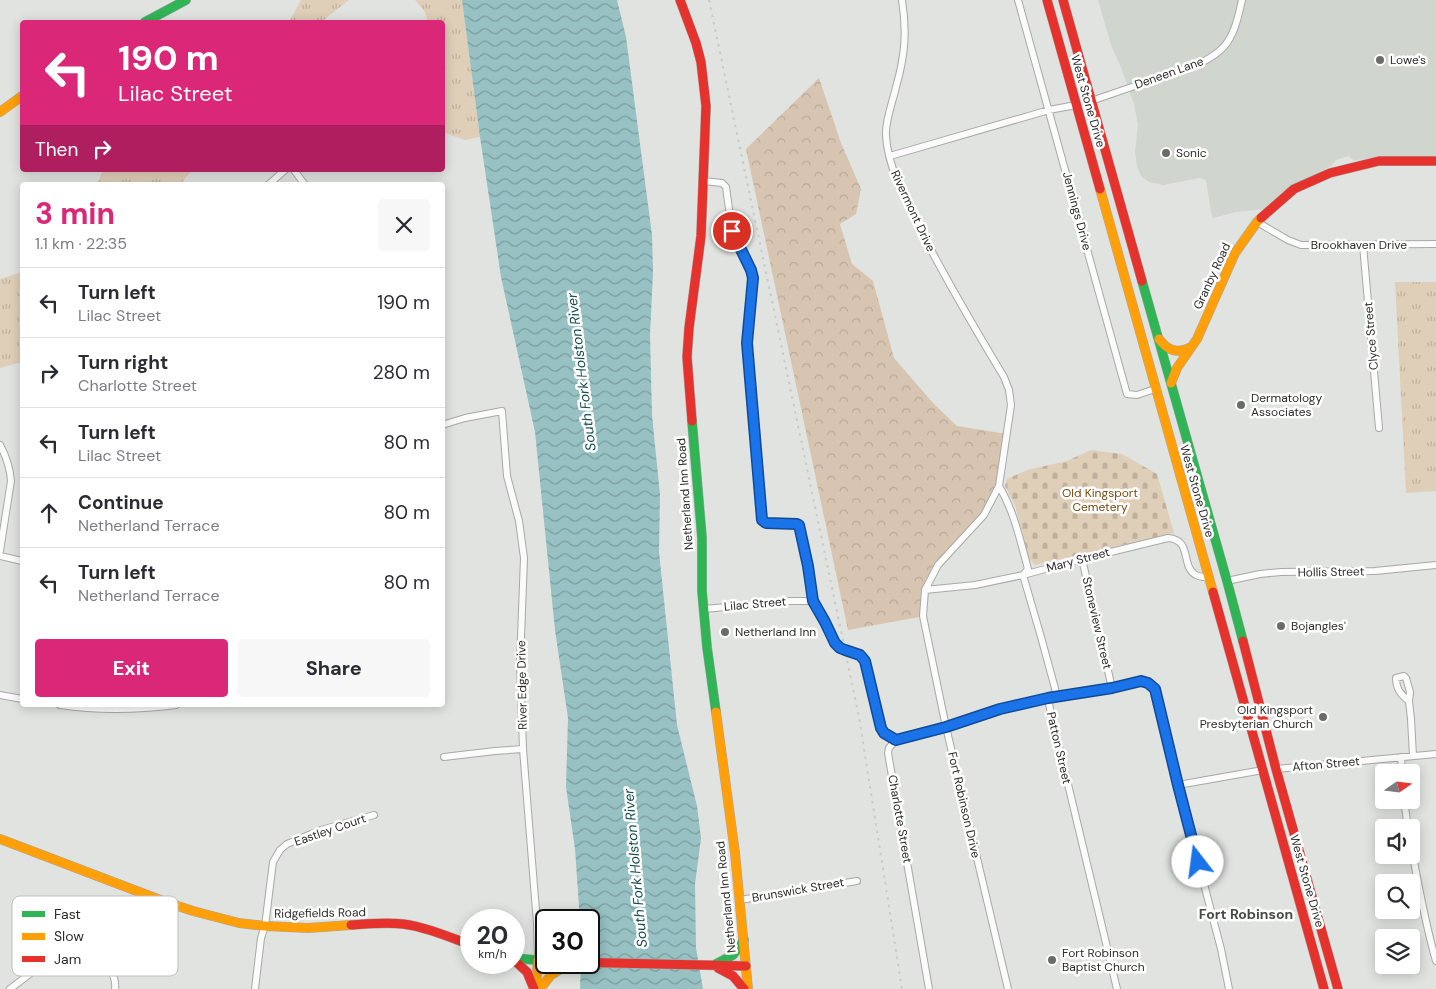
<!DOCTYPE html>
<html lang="en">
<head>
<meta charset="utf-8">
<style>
	body { margin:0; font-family:"DM Sans",sans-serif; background:#f7f7f7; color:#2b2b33; height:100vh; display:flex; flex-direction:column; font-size:19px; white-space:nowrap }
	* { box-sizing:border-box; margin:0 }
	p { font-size:16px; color:#7c7c81 }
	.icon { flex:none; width:28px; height:28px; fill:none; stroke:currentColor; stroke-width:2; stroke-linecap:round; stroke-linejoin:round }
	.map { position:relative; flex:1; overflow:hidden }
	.details { position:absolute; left:20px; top:182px; width:425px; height:525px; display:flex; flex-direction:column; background:#fff; border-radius:5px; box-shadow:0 2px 12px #0003 }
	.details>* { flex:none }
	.guide { position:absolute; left:20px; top:20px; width:425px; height:152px; border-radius:5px; box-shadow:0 2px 12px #0003; background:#db2777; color:#fff; overflow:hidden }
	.needle { width:32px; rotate:76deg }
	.buttons { position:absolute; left:1375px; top:764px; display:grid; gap:10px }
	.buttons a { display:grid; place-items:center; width:45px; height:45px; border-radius:5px; background:#fff; box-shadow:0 2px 12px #0003; font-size:25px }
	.speed { position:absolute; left:460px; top:909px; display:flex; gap:10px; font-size:25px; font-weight:700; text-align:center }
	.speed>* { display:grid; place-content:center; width:65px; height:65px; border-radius:50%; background:#fff; box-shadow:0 2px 12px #0003; line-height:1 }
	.speed small { font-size:12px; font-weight:400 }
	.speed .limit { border:2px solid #111; border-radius:8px; background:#fff; color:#111 }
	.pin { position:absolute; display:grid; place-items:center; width:42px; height:42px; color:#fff; margin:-21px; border:2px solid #fff; border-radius:50%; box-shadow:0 1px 5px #0007 }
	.me { position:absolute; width:55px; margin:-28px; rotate:345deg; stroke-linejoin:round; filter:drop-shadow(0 0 4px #0008) }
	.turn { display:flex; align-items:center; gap:18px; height:105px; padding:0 15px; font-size:22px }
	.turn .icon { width:65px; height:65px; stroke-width:2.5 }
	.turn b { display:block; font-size:35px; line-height:42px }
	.then { display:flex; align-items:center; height:48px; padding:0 15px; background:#0003; gap:10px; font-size:19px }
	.round { display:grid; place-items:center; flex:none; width:52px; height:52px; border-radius:5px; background:#f7f7f7 }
	.headline { display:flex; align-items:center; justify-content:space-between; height:85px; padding:0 15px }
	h1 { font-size:30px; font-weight:700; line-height:38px; color:#db2777 }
	.primary-button { display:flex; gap:10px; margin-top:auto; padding:10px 15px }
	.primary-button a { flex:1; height:58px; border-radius:5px; background:#db2777; color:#fff; font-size:20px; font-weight:700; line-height:58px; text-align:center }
	.primary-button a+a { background:#f7f7f7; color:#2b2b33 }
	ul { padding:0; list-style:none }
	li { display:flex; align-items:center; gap:15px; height:70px; padding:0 15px; border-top:1px solid #e1e1e2 }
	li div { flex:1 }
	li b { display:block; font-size:19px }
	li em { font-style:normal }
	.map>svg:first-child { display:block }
	.built { fill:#d0d5ce }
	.grass { fill:url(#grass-tufts) }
	.forest { fill:url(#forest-crowns) }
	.cemetery { fill:url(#cemetery-stones) }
	.water { fill:url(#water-waves) }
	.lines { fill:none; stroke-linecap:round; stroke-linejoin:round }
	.street-casing { stroke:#a8a9a7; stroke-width:8 }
	.fast-casing { stroke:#a8a9a7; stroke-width:10 }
	.slow-casing { stroke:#a8a9a7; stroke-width:10 }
	.jam-casing { stroke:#a8a9a7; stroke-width:10 }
	.street { stroke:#fafbfa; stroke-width:6 }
	.fast { stroke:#30b455; stroke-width:9 }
	.slow { stroke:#ff9f0a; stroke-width:9 }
	.jam { stroke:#e5322d; stroke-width:9 }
	.rail { stroke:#c9cac9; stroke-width:2; stroke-dasharray:2.5 5; stroke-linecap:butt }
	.route-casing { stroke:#114b97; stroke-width:12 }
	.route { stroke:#1a73e8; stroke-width:9 }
	.poi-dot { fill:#6b6c6a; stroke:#fff; stroke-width:2 }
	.labels { text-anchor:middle; stroke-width:5; stroke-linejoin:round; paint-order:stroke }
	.poi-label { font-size:12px; fill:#2b2c2a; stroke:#fff; text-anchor:start }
	.street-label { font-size:12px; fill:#2b2c2a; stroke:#fff }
	.park-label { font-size:12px; fill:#74490b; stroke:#fff }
	.water-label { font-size:14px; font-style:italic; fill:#164c4e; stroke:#fff }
	.neighbourhood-label { font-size:14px; font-weight:bold; fill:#484a46; stroke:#fff }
	.key { fill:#fff; stroke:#bfc0bf; stroke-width:1 }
	.key-label { font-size:14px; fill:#2b2c2a }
</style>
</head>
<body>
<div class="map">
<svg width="1436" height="989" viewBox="0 0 1436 989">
	<defs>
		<pattern id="grass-tufts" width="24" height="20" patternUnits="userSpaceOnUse" patternTransform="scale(1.25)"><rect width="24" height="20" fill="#dfceb8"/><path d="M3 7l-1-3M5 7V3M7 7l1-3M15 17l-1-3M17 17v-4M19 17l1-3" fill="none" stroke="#c0b19e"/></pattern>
		<pattern id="forest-crowns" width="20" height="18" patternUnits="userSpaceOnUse" patternTransform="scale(1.25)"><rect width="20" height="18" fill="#d7c5b1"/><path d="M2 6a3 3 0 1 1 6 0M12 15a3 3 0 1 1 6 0" fill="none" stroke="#b9a998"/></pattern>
		<pattern id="cemetery-stones" width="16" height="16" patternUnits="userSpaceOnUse" patternTransform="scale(1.25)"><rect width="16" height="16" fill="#dfceb8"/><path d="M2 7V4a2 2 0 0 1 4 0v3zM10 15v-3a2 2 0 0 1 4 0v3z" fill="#c0b19e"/></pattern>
		<pattern id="water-waves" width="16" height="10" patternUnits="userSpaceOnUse" patternTransform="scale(1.25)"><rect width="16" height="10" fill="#97c1c2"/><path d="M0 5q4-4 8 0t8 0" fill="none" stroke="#7b9d9e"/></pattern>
	</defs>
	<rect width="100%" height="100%" fill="#e1e3e0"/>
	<path class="built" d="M1098 0H1436V156H1388L1357 160H1353L1349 156 1336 160 1331 166 1284 191 1264 209 1236 212 1213 218 1211 212 1206 180 1200 178 1163 185 1149 182 1141 176 1137 166 1135 152 1138 125 1134 104 1120 65 1112 48Z"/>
	<path class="grass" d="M301 0H349L321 22H289Z
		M415 0H462L480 137 465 140 445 133 442 107V22H428L425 12Z
		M103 170H192L180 185H97Z
		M22 272V362L0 368V279Z
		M1395 282H1436V491L1406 493Z"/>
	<path class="forest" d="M819 78 841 143 861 189 856 214 840 224 852 264 873 281 894 358 933 403 957 426 1007 434 999 486 992 502 938 565 925 590 919 617 848 630 746 149Z"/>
	<path class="cemetery" d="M1091 450 1122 454 1157 474 1174 533 1035 565 1029 559 1015 505 1005 486 1007 479 1027 470 1067 461Z"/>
	<path class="water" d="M462 0H617L626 37 652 235 653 272 650 335 652 415 660 495 659 552 677 725 697 806 701 838 695 884 696 948 703 989H580L581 963 589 962V920H580L575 849 566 787 568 718 555 630 535 432 501 277 480 137Z"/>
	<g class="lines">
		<g class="street-casing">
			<path id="street" d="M902 0C907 32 905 56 896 87 893 101 885 121 886 135 887 166 907 203 921 231 947 281 975 329 1004 377L1009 390 1011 405 999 486 984 515 938 565 925 590 923 616 946 727 1008 989
				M1018 0 1127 394 1137 395 1155 389
				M1091 101 1193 66C1229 52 1234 36 1242 0
				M890 156 1049 110 1076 105
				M294 170 305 185
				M704 181 722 183 726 187 732 231 751 270 753 278 747 343 762 519 766 523 768 524H797L799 525 808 566 813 601
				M268 185 285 170
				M1257 222 1288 240 1301 245 1436 244
				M1363 245 1379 428
				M442 425 465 418 502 411 507 476 519 521 524 558 520 663 523 749 537 923 538 960
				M0 445C6 456 10 468 11 481L0 551
				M999 486C1014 511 1020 540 1028 569L1023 575 1041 637 1056 692 1048 698 1050 709 1117 989
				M0 556 22 561
				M1082 559 1112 688
				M1227 581 1260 574 1281 572 1375 571 1436 565
				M925 590 975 585 1023 575 1082 559 1168 538C1193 540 1180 566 1196 575 1200 577 1205 577 1209 578
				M704 609 790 601H813L825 622 835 643 840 648 860 655 865 661 881 728 884 733 896 740 889 748 888 753 929 989
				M0 695 22 699
				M1409 701C1401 695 1396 689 1396 678L1404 676 1406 678 1410 692 1409 701 1411 719 1413 756
				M60 705C100 711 136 710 176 705
				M896 740 946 727 1000 709 1048 698 1112 688 1141 681 1148 683 1155 689 1178 785 1221 949 1229 989
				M444 757 495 751 523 749
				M1401 757 1402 772
				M1276 769 1436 754
				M1178 785 1263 770
				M1404 800 1408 828
				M1411 845C1418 884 1425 923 1436 961
				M740 900 857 881
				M10 989 31 973 78 951C84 952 90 952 95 955 106 961 117 976 115 989
				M255 989 261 938 265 926 273 862 280 850 287 844 321 830 374 815"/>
		</g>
		<g class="fast-casing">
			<path id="fast" d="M145 22 186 0
				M1142 281 1227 581 1243 641
				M692 421 702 538V591L707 647 716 712
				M514 958 546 961
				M716 964 733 955 744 940"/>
		</g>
		<g class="slow-casing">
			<path id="slow" d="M0 112 22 96
				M1100 189 1213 592
				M1159 339C1168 351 1177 354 1191 347
				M1171 383 1177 368 1197 339 1235 253 1257 222 1261 218
				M716 712 735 853 748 989
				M0 839 163 901 193 911 239 923 265 926 308 928 351 925
				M536 987 538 960
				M540 989 551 975 570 963"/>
		</g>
		<g class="jam-casing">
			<path id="jam" d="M680 0 696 43 701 62 706 106 701 236 689 328 687 357 692 421
				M1047 0 1100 189
				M1063 0 1142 281
				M1261 218 1294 189 1330 173 1379 161H1436
				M1213 592 1324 989
				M1243 641 1276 769 1338 989
				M351 925C368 924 385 922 403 924 426 927 449 937 471 945
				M514 960 527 972 534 989
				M569 962 746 966
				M718 968 733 976 744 989"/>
		</g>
		<use href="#street" class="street"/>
		<use href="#fast" class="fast"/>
		<use href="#slow" class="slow"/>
		<use href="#jam" class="jam"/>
		<path class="rail" d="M709 0 859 717 902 989"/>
	</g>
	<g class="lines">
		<g class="route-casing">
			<path id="route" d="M732 231 751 270 753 278 747 343 762 520 766 523 797 524 799 525 808 566 813 601 825 622 835 643 840 648 845 650 860 655 865 661 881 728 884 733 896 740 946 727 1000 709 1048 698 1112 688 1141 681 1148 683 1155 689 1178 785 1198 862"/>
		</g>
		<use href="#route" class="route"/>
	</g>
	<g class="poi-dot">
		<circle cx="1380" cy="60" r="5"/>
		<circle cx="1166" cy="153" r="5"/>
		<circle cx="1241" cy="405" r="5"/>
		<circle cx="1281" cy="626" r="5"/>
		<circle cx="725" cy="632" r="5"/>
		<circle cx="1323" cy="717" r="5"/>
		<circle cx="1052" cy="960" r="5"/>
	</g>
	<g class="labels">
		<g class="poi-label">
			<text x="1390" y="64">Lowe's</text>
			<text x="1176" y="157">Sonic</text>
			<text x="1251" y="402">Dermatology<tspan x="1251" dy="14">Associates</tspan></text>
			<text x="1291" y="630">Bojangles'</text>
			<text x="735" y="636">Netherland Inn</text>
			<text x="1313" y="714" text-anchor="end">Old Kingsport<tspan x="1313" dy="14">Presbyterian Church</tspan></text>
			<text x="1062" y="957">Fort Robinson<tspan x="1062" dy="14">Baptist Church</tspan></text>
		</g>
		<g class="street-label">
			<text transform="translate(1169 73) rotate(-20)" y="4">Deneen Lane</text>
			<text transform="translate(1088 101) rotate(74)" y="4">West Stone Drive</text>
			<text transform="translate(913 211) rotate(65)" y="4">Rivermont Drive</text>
			<text transform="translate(1077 211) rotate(75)" y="4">Jennings Drive</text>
			<text x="1359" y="249">Brookhaven Drive</text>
			<text transform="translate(1212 276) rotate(-65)" y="4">Granby Road</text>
			<text transform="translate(1371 336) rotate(-95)" y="4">Clyce Street</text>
			<text transform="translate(1197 491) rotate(74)" y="4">West Stone Drive</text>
			<text transform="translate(685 494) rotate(-94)" y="4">Netherland Inn Road</text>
			<text transform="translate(1078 560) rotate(-15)" y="4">Mary Street</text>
			<text transform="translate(1331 572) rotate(-1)" y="4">Hollis Street</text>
			<text transform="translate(755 604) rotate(-5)" y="4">Lilac Street</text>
			<text transform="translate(1097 623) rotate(77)" y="4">Stoneview Street</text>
			<text transform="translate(522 685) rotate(-91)" y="4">River Edge Drive</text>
			<text transform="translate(1059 748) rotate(77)" y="4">Patton Street</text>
			<text transform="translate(1326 764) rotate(-5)" y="4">Afton Street</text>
			<text transform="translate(964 805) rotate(77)" y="4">Fort Robinson Drive</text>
			<text transform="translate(900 819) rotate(80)" y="4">Charlotte Street</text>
			<text transform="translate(330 830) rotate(-19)" y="4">Eastley Court</text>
			<text transform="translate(1307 881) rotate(74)" y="4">West Stone Drive</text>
			<text transform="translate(798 890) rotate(-10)" y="4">Brunswick Street</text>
			<text transform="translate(726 897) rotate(-96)" y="4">Netherland Inn Road</text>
			<text transform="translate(320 913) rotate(-1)" y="4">Ridgefields Road</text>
		</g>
		<g class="park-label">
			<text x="1100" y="497">Old Kingsport<tspan x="1100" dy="14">Cemetery</tspan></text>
		</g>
		<g class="water-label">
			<text transform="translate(581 372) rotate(-97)" y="5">South Fork Holston River</text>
			<text transform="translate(635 868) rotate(-95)" y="5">South Fork Holston River</text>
		</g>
		<g class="neighbourhood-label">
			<text x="1246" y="919">Fort Robinson</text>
		</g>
	</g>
	<rect x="12" y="896" width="166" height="80" rx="8" class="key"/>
	<rect x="22" y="911" width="23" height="6" fill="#30b455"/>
	<rect x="22" y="933" width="23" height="7" fill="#ff9f0a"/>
	<rect x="22" y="956" width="23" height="6" fill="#e5322d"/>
	<g class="key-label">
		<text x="54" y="919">Fast</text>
		<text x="54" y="941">Slow</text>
		<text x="54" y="964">Jam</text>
	</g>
</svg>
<div class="buttons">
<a><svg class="needle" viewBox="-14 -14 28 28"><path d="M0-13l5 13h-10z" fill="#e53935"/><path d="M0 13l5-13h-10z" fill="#7c7c81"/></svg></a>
<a><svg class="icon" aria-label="sound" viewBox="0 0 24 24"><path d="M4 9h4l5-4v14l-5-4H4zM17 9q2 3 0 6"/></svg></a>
<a><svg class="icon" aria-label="search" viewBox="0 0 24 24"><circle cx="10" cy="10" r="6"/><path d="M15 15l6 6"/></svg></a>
<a><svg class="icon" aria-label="layers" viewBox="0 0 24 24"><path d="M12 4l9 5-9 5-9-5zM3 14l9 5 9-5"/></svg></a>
</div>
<div class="speed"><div>20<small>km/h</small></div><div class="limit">30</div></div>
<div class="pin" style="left:732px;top:231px;background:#d93025"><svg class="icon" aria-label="arrive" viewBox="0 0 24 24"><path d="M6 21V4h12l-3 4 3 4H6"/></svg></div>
<svg class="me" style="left:1198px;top:862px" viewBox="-20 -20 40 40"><circle r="19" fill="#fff"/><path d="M0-13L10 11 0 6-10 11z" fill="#1a73e8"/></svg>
<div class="guide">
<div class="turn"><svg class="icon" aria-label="left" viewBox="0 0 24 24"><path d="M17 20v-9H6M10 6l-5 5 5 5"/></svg><div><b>190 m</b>Lilac Street</div></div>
<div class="then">Then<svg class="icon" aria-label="right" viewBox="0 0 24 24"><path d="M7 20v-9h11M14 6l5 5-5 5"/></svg></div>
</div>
<section class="details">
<div class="headline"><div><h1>3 min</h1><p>1.1 km · 22:35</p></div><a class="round"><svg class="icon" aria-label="close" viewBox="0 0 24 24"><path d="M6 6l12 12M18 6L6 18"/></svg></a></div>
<ul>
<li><svg class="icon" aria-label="left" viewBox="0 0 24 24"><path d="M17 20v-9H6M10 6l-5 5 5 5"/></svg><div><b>Turn left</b><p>Lilac Street</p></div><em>190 m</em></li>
<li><svg class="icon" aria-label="right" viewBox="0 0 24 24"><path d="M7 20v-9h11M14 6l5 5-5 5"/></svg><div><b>Turn right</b><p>Charlotte Street</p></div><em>280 m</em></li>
<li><svg class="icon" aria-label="left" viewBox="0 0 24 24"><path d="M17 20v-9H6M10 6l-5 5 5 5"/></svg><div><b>Turn left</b><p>Lilac Street</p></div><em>80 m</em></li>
<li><svg class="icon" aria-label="ahead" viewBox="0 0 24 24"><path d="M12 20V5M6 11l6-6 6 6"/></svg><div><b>Continue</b><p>Netherland Terrace</p></div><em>80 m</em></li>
<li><svg class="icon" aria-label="left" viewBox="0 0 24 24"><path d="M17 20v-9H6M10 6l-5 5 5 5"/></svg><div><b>Turn left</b><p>Netherland Terrace</p></div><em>80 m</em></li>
</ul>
<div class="primary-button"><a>Exit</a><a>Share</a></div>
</section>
</div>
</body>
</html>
